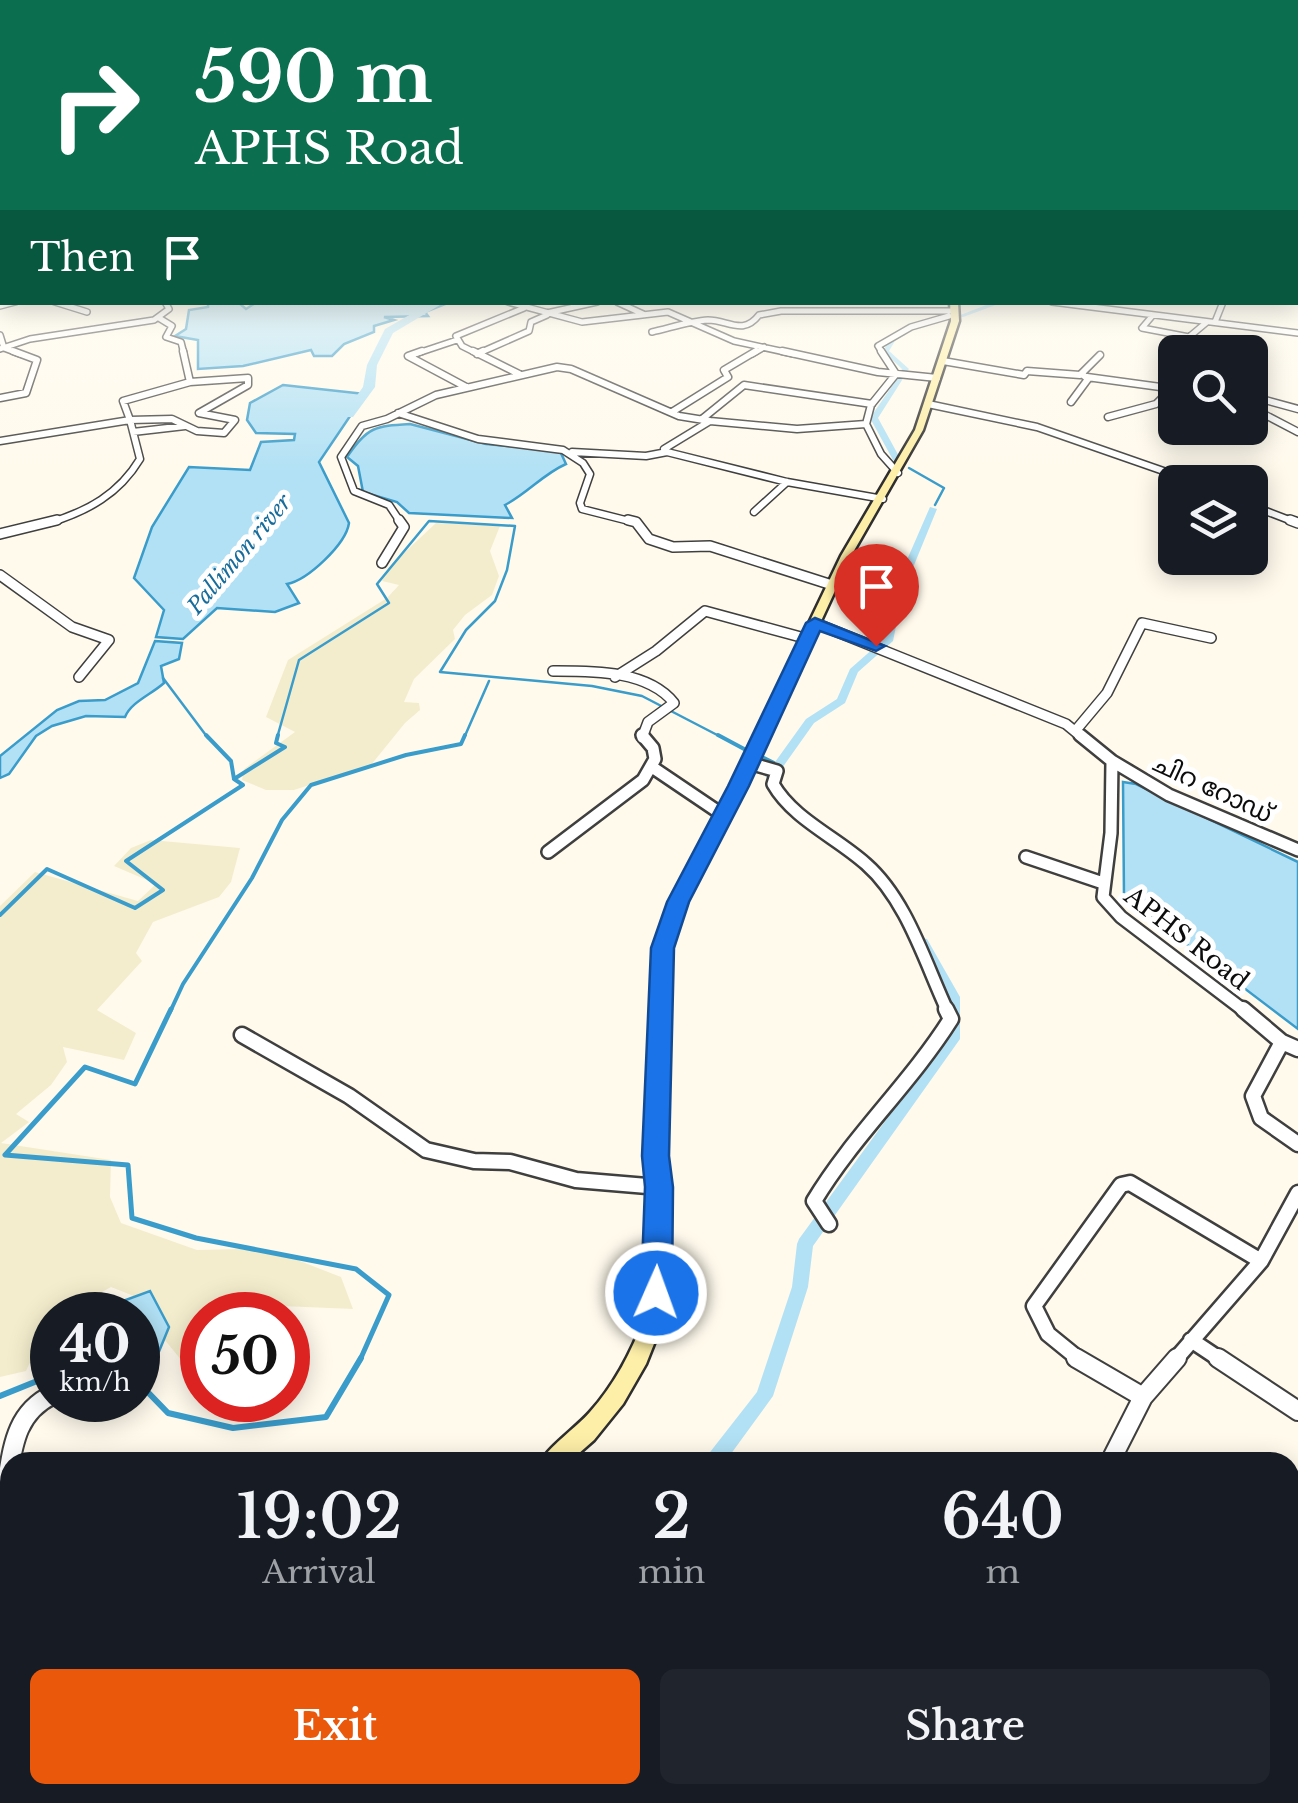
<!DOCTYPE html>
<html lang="en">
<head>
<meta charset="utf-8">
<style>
	body { margin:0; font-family:"Libre Baskerville","Noto Sans Malayalam",serif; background:#20242c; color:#f1f3f6; height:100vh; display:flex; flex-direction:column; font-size:38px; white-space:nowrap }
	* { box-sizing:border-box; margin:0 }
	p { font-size:32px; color:#9ea1a6 }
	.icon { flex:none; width:55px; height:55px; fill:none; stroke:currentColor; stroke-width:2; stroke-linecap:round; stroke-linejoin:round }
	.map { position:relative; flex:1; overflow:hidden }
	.drawer { position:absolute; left:0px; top:1452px; width:1300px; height:352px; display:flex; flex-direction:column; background:#171b24; border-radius:30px 30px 0 0; box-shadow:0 5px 25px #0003 }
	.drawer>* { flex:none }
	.guide { position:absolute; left:0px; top:0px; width:1300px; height:305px; box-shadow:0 5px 25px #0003; background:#0b6e4f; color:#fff; overflow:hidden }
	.controls { position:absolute; left:1158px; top:335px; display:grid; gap:20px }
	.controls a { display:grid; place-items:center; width:110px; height:110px; border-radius:15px; background:#171b24; box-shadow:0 5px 25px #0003; font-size:50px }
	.speed { position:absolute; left:30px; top:1292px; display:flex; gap:20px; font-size:50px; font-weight:700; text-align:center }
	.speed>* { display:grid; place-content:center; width:130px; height:130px; border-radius:50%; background:#171b24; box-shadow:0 5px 25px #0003; line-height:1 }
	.speed small { font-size:25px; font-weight:400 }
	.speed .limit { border:15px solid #d22; background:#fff; color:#111 }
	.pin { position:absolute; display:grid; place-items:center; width:85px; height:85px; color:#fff; margin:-102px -42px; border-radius:50% 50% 50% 0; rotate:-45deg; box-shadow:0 0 10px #0007 }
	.pin .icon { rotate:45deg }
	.me { position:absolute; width:110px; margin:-55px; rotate:2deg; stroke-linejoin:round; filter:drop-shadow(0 0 8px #0008) }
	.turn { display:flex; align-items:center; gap:35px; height:210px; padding:0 30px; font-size:45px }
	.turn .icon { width:130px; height:130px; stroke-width:2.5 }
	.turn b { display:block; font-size:70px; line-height:85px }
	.then { display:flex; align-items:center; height:95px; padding:0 30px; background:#0003; gap:20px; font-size:38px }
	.eta { display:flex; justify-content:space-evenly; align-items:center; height:170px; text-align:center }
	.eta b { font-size:60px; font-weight:600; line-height:70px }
	.primary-button { display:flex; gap:20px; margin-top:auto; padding:20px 30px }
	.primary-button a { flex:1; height:115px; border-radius:15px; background:#ea580c; color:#fff; font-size:40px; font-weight:600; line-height:115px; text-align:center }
	.primary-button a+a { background:#20242c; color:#f1f3f6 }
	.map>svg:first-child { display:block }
	.farmland { fill:#f4edcd }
	.water { fill:#b2e1f5; stroke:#3a9cca; stroke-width:2.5 }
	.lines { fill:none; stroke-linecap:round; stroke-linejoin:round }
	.stream-far3 { stroke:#3a9cca; stroke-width:2.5 }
	.stream-far2 { stroke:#3a9cca; stroke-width:4 }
	.stream-far1 { stroke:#3a9cca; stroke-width:5 }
	.stream { stroke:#3a9cca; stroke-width:6 }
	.canal { fill:#b2e1f5; fill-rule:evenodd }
	.river { fill:#b2e1f5; fill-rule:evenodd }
	.minor-far5-casing { stroke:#3f3f3f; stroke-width:8 }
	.minor-far4-casing { stroke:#3f3f3f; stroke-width:9 }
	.minor-far3-casing { stroke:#3f3f3f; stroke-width:12 }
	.minor-far2-casing { stroke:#3f3f3f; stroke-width:16 }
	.minor-far1-casing { stroke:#3f3f3f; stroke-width:19 }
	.minor-casing { stroke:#3f3f3f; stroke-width:22 }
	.tertiary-casing { stroke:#3f3f3f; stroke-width:5 }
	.secondary-casing { stroke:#2e2e2e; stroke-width:5 }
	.minor-far5 { stroke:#fff; stroke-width:5 }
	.minor-far4 { stroke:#fff; stroke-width:6 }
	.minor-far3 { stroke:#fff; stroke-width:9 }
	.minor-far2 { stroke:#fff; stroke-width:11 }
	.minor-far1 { stroke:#fff; stroke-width:14 }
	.minor { stroke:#fff; stroke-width:18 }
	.tertiary { fill:#fff; fill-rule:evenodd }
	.secondary { fill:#fdeea8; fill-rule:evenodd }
	.route { fill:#1a73e8; stroke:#114b97; stroke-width:2.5 }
	.labels { text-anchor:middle; stroke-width:10; stroke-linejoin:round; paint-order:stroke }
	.far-water-label { font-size:22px; font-style:italic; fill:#186c9b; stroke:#fff }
	.street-label { font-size:25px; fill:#0c0c0c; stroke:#fff }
</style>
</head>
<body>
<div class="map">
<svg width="1298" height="1803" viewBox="0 0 1298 1803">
	<rect width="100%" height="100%" fill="#fffaec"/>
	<path class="farmland" d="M436 523 500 526 490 551 499 576 492 595 465 615 453 630 455 639 414 679 404 702 419 703 420 710 405 723 371 765 294 790H266L242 780 244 769 295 732 266 717 288 660 387 598 399 585 382 581 388 568Z
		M151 840 240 848 231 882 219 897 153 922 136 953 142 961 97 1010 136 1033 124 1060 63 1047 67 1062 51 1085 16 1114 29 1122 1 1143 111 1160 110 1197 121 1223 197 1250 241 1249 287 1256 341 1277 353 1309 281 1306 269 1315H202V1365L191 1372 164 1339 157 1305 111 1287 60 1315H52L26 1371 0 1377V906L35 872 138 901 156 884 114 866 131 848Z"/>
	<path class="water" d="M257 302H448V303L425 312 428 316 384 317 394 320 374 326V332L344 344 332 356H314L311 350 243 366 198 369V340L175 336 186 329 189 310 208 307V302L239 303 246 309Z
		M283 385 365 394 319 462 349 523C346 544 308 580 287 584L299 603 275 612 217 608 183 639 156 637 164 610 134 578 152 527 189 467 250 470 261 442 294 440 295 434 256 433 247 420 250 403Z
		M410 424 486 444 560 451 566 464C543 474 528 493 505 505L512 518 409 513 397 502 363 492 358 466 347 457C367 427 375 426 410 424Z
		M155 641 182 643 179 659 161 666 164 683C152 694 131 702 125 717L86 716 52 726 36 736 9 774 0 778V756L57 710 79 701 105 700 138 683Z
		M1123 782 1136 784 1298 862V1029L1124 897Z
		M150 1291 169 1327 151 1371H138V1315H85Z"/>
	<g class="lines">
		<path class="stream-far3" d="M909 468 944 488 935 505
			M163 678 208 738
			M277 738 299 660 389 603 377 584 429 521 515 526 507 570 495 601 466 630 440 672 592 686 642 696 723 738
			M464 738 489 681"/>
		<path class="stream-far2" d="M206 735 231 761 234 779
			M718 735 746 750
			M762 757 778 765
			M0 915 47 869 135 908 163 890 126 861 243 785 234 779 285 747 276 743 278 735
			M170 1012 183 984 252 878 282 820 311 785 406 755 461 744 465 735"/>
		<path class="stream-far1" d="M171 1009 135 1084 85 1067 5 1155 128 1165 132 1218 196 1238 356 1269 389 1295 360 1360"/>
		<path class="stream" d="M138 1382 168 1413 233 1428 326 1417 361 1358
			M0 1396 52 1375
			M150 1795 166 1803
			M296 1803 307 1795"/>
		<path class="canal" d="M994 302H1004L963 317 958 316Z
			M903 332 905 335 895 341 889 351 909 369 903 375 900 373 902 369 883 351 890 339Z
			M901 375 904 377 878 418 901 460 897 462 893 460 870 418 899 376Z
			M930 507 937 509 903 592 893 641 858 672 845 703 814 723 775 778H767L765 776 806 719 837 699 850 669 883 640 893 592Z
			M922 938 927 939 960 997V1039L813 1246 808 1287 773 1396 725 1462H705L707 1456 757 1392 792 1287 797 1244 799 1239 946 1038V997L916 942Z
			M0 1740H10V1762H0Z"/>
		<path class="river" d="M432 302H445L393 333 377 365 375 387 353 417H345L343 415 363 387 367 365 385 329Z"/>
		<g class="minor-far5-casing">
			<path id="minor-far5" d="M55 302 87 312
				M508 302 582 322 668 312 734 341 794 354
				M617 302 643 314
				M1052 302 1298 333
				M0 306 15 302
				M547 313 597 302
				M1153 315 1142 328 1189 337 1207 322
				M159 318 172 326 166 337 181 342 184 354
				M1215 322 1223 302
				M652 332C670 328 690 321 708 320 728 320 743 336 759 315L781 311H954
				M0 335 4 348 20 354
				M0 349 30 339 154 320 169 309 165 302
				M415 354 457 340
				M477 354 529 331 531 322 547 315
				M478 354 462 346 456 336 524 308
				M752 354 764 347
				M883 354 878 346 911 327 949 316"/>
		</g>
		<g class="minor-far4-casing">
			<path id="minor-far4" d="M183 351 190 382
				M422 351 408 356 466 387
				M473 351 519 374
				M782 351 878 372 937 378
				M881 351 896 374 871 405 866 424 881 454 898 473
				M477 354 483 351
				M943 361 1024 375 1027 371 1080 375 1100 355
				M1087 377 1175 389
				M248 378V385L199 413 235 420 224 433 197 431 172 419 130 420 123 401 190 382Z
				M1250 396 1298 409
				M0 398 26 393 37 360 13 351
				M1071 402 1088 379 1083 375
				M928 404 1037 427 1195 482
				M1250 407 1298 432
				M672 412 728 377 724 370 756 351
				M398 413 478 439 563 450 583 463 590 474 580 503 582 509 637 523
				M1108 417 1156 404 1171 389
				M702 419 744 385 872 404
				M710 421 797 429 866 424
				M133 432 185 426
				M0 441 130 420
				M572 452 646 456 667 452
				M1250 505 1297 523
				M754 512 787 482
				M49 523C88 511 119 494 140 459L130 420
				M401 523 389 505 354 491 341 457 362 426 387 419 436 395 557 367 571 369 679 416 710 421 664 449 667 452 787 482 883 499"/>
		</g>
		<g class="minor-far3-casing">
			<path id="minor-far3" d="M628 520 636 522 649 539 673 547 710 546 832 585
				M1290 520 1298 523
				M0 534 57 520
				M382 563 404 527 399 520
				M0 575 72 627 109 640 79 677
				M815 623 1066 724 1083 738
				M553 671C592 671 648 670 674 703L648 722 642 738
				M615 677 656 651 705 611 808 639
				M1076 730 1107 693 1142 623 1211 638"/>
		</g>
		<g class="minor-far2-casing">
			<path id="minor-far2" d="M1080 735 1112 761 1111 833 1103 897 1121 917 1246 1012
				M1112 761 1169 795 1298 850
				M749 763 777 771 773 784C793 819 836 837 866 864 907 900 925 963 948 1012
				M652 767 723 815
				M548 852 643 780 655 759 653 748 642 735
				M1026 857 1103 883"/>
		</g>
		<g class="minor-far1-casing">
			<path id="minor-far1" d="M1243 1009 1282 1042
				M242 1035 349 1096 426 1150 474 1161 510 1162 576 1180 659 1187
				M1298 1049 1282 1042 1253 1096 1261 1118 1298 1144
				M829 1224 814 1201C853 1136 910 1084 951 1019L946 1009
				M1191 1340 1221 1360
				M1080 1360 1048 1334 1034 1306 1121 1185 1130 1183 1261 1261
				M1175 1360 1261 1261 1298 1193"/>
		</g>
		<g class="minor-casing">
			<path id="minor" d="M1076 1358 1143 1397
				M1218 1358 1298 1411
				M1110 1462 1143 1397 1177 1358
				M0 1512C14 1468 5 1418 52 1395
				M0 1582 10 1588
				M1290 1709 1298 1716
				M706 1803 710 1795"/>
		</g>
		<g class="tertiary-casing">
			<path id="tertiary" d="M0 269H2V273H0Z"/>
		</g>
		<g class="secondary-casing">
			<path id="secondary" d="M950 302H958L959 321 923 430 851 556 745 786 686 902 670 949 665 1316 646 1364 623 1404 594 1440 569 1462H541C546 1449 578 1426 590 1412 615 1384 632 1351 645 1316L654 949 670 902 731 786 841 556 915 430 951 321Z
				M13 1795H43L40 1803H10Z"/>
		</g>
		<use href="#minor-far5" class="minor-far5"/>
		<use href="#minor-far4" class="minor-far4"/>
		<use href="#minor-far3" class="minor-far3"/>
		<use href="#minor-far2" class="minor-far2"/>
		<use href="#minor-far1" class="minor-far1"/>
		<use href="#minor" class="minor"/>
		<use href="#tertiary" class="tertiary"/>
		<use href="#secondary" class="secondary"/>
	</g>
	<linearGradient id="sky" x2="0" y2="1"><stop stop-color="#92c6ed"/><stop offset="0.47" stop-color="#fffdf6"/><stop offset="1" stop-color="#fffdf6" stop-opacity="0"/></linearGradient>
	<rect width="1298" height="472" fill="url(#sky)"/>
	<path class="route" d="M815 618 885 646 876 651 820 631 749 786 689 902 674 948 669 1156 673 1187 672 1293 667 1302 656 1306 646 1302 641 1293 645 1187 642 1156 651 948 667 902 728 786 806 623Z"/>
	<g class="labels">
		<g class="far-water-label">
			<text transform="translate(239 554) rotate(-50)" y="8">Pallimon river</text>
		</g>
		<g class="street-label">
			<text transform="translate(1213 788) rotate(25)" y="9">ചിറ റോഡ്</text>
			<text transform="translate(1187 938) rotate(38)" y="9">APHS Road</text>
		</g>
	</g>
</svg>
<div class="controls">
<a><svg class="icon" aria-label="search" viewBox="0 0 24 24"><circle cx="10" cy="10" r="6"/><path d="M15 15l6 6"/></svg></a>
<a><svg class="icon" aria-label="layers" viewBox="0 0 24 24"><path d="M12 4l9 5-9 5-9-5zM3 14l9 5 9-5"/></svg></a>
</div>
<div class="speed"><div>40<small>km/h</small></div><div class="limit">50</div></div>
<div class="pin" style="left:876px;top:646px;background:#d93025"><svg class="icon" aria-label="arrive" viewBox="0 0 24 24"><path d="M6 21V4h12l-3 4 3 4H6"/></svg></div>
<svg class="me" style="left:656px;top:1293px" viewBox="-20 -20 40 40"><circle r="17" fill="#1a73e8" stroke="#fff" stroke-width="3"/><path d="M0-11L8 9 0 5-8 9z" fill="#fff"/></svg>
<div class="guide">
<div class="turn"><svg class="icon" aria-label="right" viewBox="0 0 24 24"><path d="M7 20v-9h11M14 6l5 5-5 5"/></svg><div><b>590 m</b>APHS Road</div></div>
<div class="then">Then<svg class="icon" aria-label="arrive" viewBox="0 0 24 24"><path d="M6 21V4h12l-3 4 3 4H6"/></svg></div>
</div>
<section class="drawer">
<div class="eta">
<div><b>19:02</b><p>Arrival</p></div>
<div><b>2</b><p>min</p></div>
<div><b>640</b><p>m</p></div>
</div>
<div class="primary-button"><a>Exit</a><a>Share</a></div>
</section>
</div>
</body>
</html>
